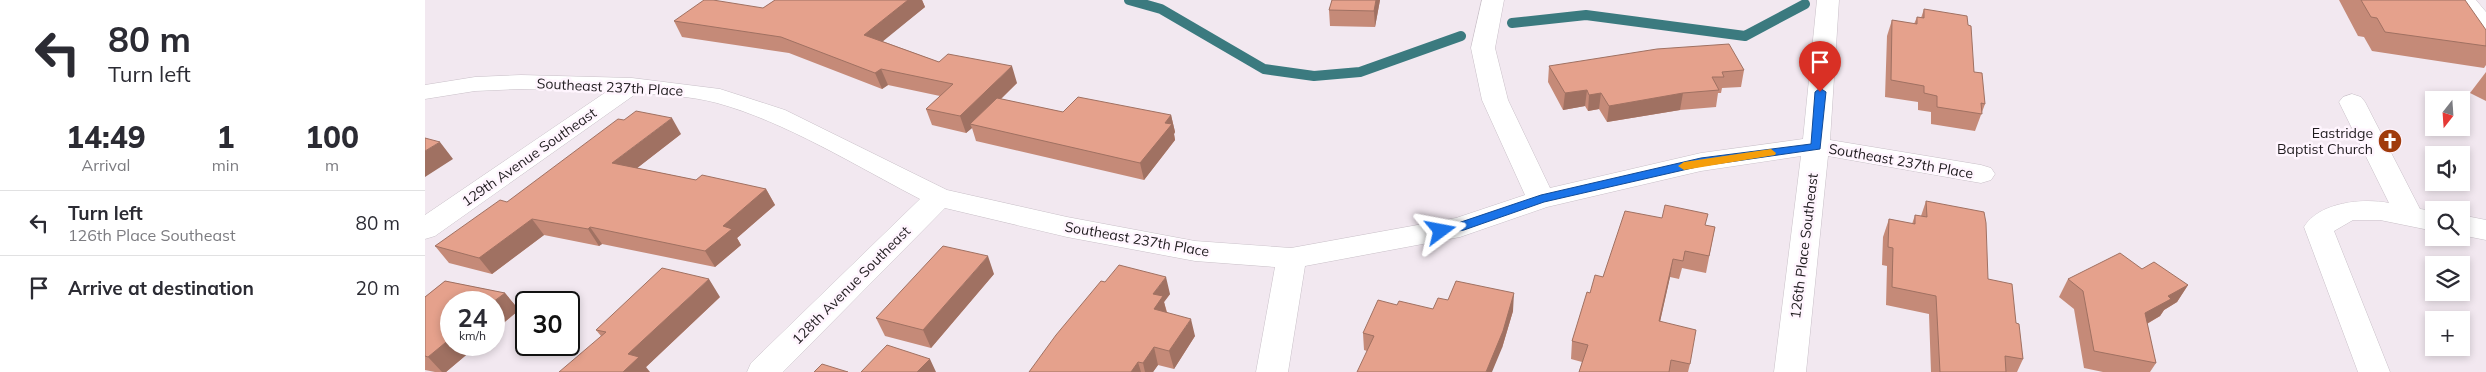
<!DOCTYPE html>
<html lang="en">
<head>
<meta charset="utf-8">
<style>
	body { margin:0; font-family:Mulish,sans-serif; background:#f7f7f7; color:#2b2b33; height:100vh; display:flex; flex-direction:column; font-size:19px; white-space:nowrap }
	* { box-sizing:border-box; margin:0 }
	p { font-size:16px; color:#7c7c81 }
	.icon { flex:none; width:28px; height:28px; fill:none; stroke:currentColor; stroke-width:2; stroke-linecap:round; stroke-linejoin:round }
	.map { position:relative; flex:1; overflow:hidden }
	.drawer { display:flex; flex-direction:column; background:#fff; width:425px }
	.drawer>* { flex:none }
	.hud { background:#fff; color:#2b2b33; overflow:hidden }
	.needle { width:32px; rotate:197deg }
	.fabs { position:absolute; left:2000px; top:91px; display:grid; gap:10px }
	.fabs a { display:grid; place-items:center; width:45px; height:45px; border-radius:0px; background:#fff; box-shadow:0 2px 8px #0003; font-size:25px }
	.speed { position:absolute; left:15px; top:291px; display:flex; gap:10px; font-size:25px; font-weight:700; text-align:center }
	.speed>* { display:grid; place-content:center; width:65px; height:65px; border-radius:50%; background:#fff; box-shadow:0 2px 8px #0003; line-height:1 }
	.speed small { font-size:12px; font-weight:400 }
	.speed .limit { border:2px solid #111; border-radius:8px; background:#fff; color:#111 }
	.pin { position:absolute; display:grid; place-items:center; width:42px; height:42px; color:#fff; margin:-51px -21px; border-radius:50% 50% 50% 0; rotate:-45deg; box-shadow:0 0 5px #0007 }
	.pin .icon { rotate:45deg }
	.me { position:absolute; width:55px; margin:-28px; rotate:77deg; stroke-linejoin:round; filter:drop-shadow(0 0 4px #0008) }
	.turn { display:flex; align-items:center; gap:18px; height:105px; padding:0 25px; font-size:22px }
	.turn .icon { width:65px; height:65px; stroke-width:2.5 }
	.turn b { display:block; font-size:35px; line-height:42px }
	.eta { display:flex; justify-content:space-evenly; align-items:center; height:85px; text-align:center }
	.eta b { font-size:30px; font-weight:800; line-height:35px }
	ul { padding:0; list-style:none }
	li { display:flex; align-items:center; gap:15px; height:65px; padding:0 25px; border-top:1px solid #e1e1e2 }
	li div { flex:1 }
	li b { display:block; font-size:19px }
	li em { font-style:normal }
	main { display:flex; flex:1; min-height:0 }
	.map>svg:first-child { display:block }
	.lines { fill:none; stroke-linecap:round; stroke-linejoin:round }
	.stream { stroke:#3b7a7f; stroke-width:10 }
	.minor-casing { stroke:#c9c0c8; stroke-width:1 }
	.minor { fill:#fff; fill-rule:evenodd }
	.wall { fill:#c58a78 }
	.shaded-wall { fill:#a07162 }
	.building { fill:#e5a18c; stroke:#a07162 }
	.route { fill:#1a73e8; stroke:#114b97 }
	.slow { fill:#f59e0b }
	.labels { text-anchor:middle; stroke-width:5; stroke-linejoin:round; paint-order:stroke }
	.street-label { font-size:14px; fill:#1f1b1e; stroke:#fff5fe }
	.poi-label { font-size:14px; fill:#1f1b1e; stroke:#fff5fe; text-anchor:end }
</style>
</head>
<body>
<main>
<section class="drawer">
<div class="hud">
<div class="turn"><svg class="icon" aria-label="left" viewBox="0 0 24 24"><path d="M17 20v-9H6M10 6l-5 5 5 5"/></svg><div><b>80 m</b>Turn left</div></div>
</div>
<div class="eta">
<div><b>14:49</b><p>Arrival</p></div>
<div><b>1</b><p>min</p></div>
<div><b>100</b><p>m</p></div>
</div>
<ul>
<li><svg class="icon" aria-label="left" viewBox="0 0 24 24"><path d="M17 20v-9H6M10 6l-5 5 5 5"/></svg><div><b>Turn left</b><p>126th Place Southeast</p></div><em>80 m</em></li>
<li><svg class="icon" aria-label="arrive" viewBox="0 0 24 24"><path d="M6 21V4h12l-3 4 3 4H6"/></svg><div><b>Arrive at destination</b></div><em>20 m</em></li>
</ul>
</section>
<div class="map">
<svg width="2061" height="372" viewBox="0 0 2061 372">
	<rect width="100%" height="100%" fill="#f2e8f0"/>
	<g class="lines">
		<path class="stream" d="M704 0 736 9 839 69 889 76 935 72 1036 36
			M1087 23 1161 15 1320 36 1380 4"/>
		<g class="minor-casing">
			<path id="minor" d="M1057 0H1079L1070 48 1083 100 1125 188 1276 153 1378 139 1392 0H1414L1405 140 1556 165 1566 168 1570 174 1566 180 1556 183 1403 156 1381 372H1349L1376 156 1276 171 1122 207 1035 237 880 266 863 372H831L850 267 770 261 642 237 520 208 358 372H322L326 363 495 199C431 166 361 122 292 103 266 96 238 95 212 93L10 236 0 239V215L181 92 96 89 50 91 0 99V85L50 77 96 75 207 78 295 89 360 110 522 190 642 217 770 241 866 248 1031 218 1100 195 1057 100 1046 48Z
				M2028 0H2051L2061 12V34L2053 32Z
				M1927 94 1936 97 1940 102 1995 209 2009 211V231L1955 220H1928L1909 231 1965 372H1933L1879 227C1894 202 1938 198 1964 203L1914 102 1918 97Z
				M2036 215 2061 220V240L2036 235Z"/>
		</g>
		<use href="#minor" class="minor"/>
	</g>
	<path class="wall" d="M350 0H497L500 7 457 41 514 62 592 83 576 99 638 112 746 115 750 132 749 134 750 140 719 180 551 141 547 128 541 133 507 125 501 109 515 96 463 85 457 89 364 53 257 37 249 21 338 8Z
		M907 0H955L950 27 905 26 904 10Z
		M1914 0H1960L2061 30V65L2059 68 1947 51 1939 37 1933 36Z
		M1499 9 1543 25 1549 72 1560 104 1550 131 1506 124V112L1493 110V102L1460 97 1462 36 1467 20 1489 24 1492 17 1496 18Z
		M1124 66 1319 70 1316 87 1297 88 1296 93H1293L1291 107 1255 110 1182 122 1174 109 1163 111 1160 106 1138 110 1123 82Z
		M2061 72V101L2045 93Z
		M256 134 212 168 271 180 341 189 350 205 312 238 316 245 290 267 177 244 174 246 119 235 67 274 24 263 10 246 82 202Z
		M1501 201 1563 279 1591 323 1598 359 1592 372H1506L1504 314 1461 305 1462 266 1457 265 1458 237 1464 219 1487 224 1490 215 1496 216Z
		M1237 218 1290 227 1281 273 1257 268 1254 279 1245 277 1235 322 1265 364 1263 372H1154L1157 362 1146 359 1147 341 1165 293 1178 277Z
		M1717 269 1763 285 1752 302 1739 310 1735 316 1722 324 1731 363 1725 372H1678L1659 368 1649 309 1634 297 1643 279Z
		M569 274 506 348 460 336 451 318Z
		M20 281 80 293 94 310 69 331V302H26V345H53L21 372H10L0 370V297Z
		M680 282 745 294 739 302 742 312 770 336 749 369 733 365 728 372H604Z
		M295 297 221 367 176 336 171 330Z
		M1023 300 1088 311 1077 348 942 351 939 350 938 333 972 305 1008 309Z"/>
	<path class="shaded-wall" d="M483 0H497L500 7 446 51 439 35Z
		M951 0H955L950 27 949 11Z
		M587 66 592 83 549 125 545 124 547 128 541 133 535 116Z
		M456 69 463 85 457 89 450 73Z
		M1162 90 1160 106 1138 110 1140 93Z
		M1176 93 1174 109 1163 111 1164 95Z
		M1258 93 1255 110 1182 122 1184 106Z
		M746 115 750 132 749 134 750 140 719 180 715 163 740 123Z
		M247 118 256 134 198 179 187 163Z
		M15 142 28 159 0 177V151Z
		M341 189 350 205 312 238 316 245 290 267 280 251 298 226Z
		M107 219 119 235 67 274 54 258Z
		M165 227 177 244 174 246 163 229Z
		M563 256 569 274 506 348 498 330Z
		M1248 259 1245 277 1231 339 1234 321Z
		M741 277 745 294 739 302 742 314 729 309 728 294Z
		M284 279 295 297 221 367 225 372H198L203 354Z
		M1763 285 1752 302 1739 310 1735 316 1709 331 1720 313 1743 296Z
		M80 293 94 310 69 331V302Z
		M1089 293 1088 311 1077 348 1067 372H1061Z
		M766 319 770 336 749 369 744 351Z
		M26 338V345H53L21 372H17L3 357Z
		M729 347 733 365 728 372H720L718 363Z
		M505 359 511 372H492Z
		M713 362 716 372H706Z"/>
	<path class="building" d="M279 0H288L338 8 350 0H483L439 35 514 62 523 54 587 66 535 116 501 109 528 84 456 69 450 73 356 37 249 21Z
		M907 0H951L949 11 904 10Z
		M1936 0H2040L2061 30V46L1960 32 1952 18 1946 17Z
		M1499 9 1542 16 1543 25 1546 26 1549 72 1557 73 1560 104 1556 103 1557 114 1512 107V96L1499 93V86L1466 80 1467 20 1492 24V17L1499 18Z
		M1304 44 1319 70 1297 72 1299 77H1287L1294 90 1258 93 1184 106 1176 93 1164 95 1162 90 1140 93 1124 66 1232 49Z
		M653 97 746 115 740 123 747 124 715 163 545 124 572 98 638 112Z
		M211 111 247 118 187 163 271 180 277 175 341 189 298 226 307 229 280 251 165 227 163 229 107 219 54 258 10 246 75 200 82 202 193 119 199 120Z
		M0 138 15 142 0 151Z
		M1501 201 1559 212 1561 223 1563 279 1587 284 1591 323 1594 324 1598 359 1580 356 1581 372H1515L1511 296 1467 287 1468 248 1463 247 1464 219 1490 224V215L1502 217Z
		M1240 205 1283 214 1280 225 1290 227 1284 256 1260 251 1258 261 1248 259 1234 321 1271 330 1265 364 1246 360 1244 372H1154L1163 345 1147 341 1162 292 1165 293 1170 275 1178 277 1200 211 1237 218Z
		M518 246 563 256 498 330 451 318Z
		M1695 253 1717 269 1729 262 1763 285 1743 296 1746 299 1720 313 1731 363 1669 351 1658 291 1643 279Z
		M694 265 741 277 728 294 738 296 729 309 766 319 744 351 729 347 718 363 713 362 706 372H604L631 335 676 281 680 282Z
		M237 268 284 279 203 354 214 357 198 372H134L181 332 171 330Z
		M20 281 80 293 68 302H26V338L3 357 0 356V297Z
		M1031 281 1089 293 1078 331 1061 372H932L949 336 938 333 953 300 972 305 974 301 1008 309 1013 298 1023 300Z
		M462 345 505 359 492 372H436Z
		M397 364 423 372H389Z"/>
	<path class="route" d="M1395 88 1401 92 1395 149 1276 166 1119 202 1039 230 1016 235 1010 231 1012 228 1033 223 1116 195 1276 158 1386 144 1390 92Z"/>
	<path class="slow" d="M1346 149 1351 153 1350 155 1259 170 1253 166 1259 162Z"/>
	<defs>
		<g id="church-disc" transform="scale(1.25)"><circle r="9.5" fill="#a03b0b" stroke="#fff5fe"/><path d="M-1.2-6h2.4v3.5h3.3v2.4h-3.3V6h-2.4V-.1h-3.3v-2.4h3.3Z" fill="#fff"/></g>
	</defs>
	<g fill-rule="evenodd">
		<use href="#church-disc" x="1965" y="141"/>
	</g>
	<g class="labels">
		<g class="street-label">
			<text transform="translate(185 87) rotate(3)" y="5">Southeast 237th Place</text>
			<text transform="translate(104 157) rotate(-35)" y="5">129th Avenue Southeast</text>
			<text transform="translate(1476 161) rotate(10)" y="5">Southeast 237th Place</text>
			<text transform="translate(712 239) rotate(10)" y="5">Southeast 237th Place</text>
			<text transform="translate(1379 246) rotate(-83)" y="5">126th Place Southeast</text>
			<text transform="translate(426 285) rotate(-45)" y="5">128th Avenue Southeast</text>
		</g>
		<g class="poi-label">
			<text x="1948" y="138">Eastridge<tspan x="1948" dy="16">Baptist Church</tspan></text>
		</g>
	</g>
</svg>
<div class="fabs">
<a><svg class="needle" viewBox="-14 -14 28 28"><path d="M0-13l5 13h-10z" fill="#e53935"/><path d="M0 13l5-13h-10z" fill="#7c7c81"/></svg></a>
<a><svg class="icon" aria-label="sound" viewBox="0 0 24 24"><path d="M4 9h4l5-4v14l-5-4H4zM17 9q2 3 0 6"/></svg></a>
<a><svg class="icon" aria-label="search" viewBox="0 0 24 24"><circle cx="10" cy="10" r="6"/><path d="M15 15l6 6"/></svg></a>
<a><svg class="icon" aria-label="layers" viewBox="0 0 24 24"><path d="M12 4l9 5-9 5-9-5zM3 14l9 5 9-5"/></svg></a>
<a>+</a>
</div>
<div class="speed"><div>24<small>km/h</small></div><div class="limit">30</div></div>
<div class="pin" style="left:1395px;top:92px;background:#d93025"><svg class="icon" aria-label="arrive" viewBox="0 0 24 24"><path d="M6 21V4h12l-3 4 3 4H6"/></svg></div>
<svg class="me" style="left:1016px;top:231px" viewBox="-20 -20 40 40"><path d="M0-17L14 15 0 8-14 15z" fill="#1a73e8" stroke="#fff" stroke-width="4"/></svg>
</div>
</main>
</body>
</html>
